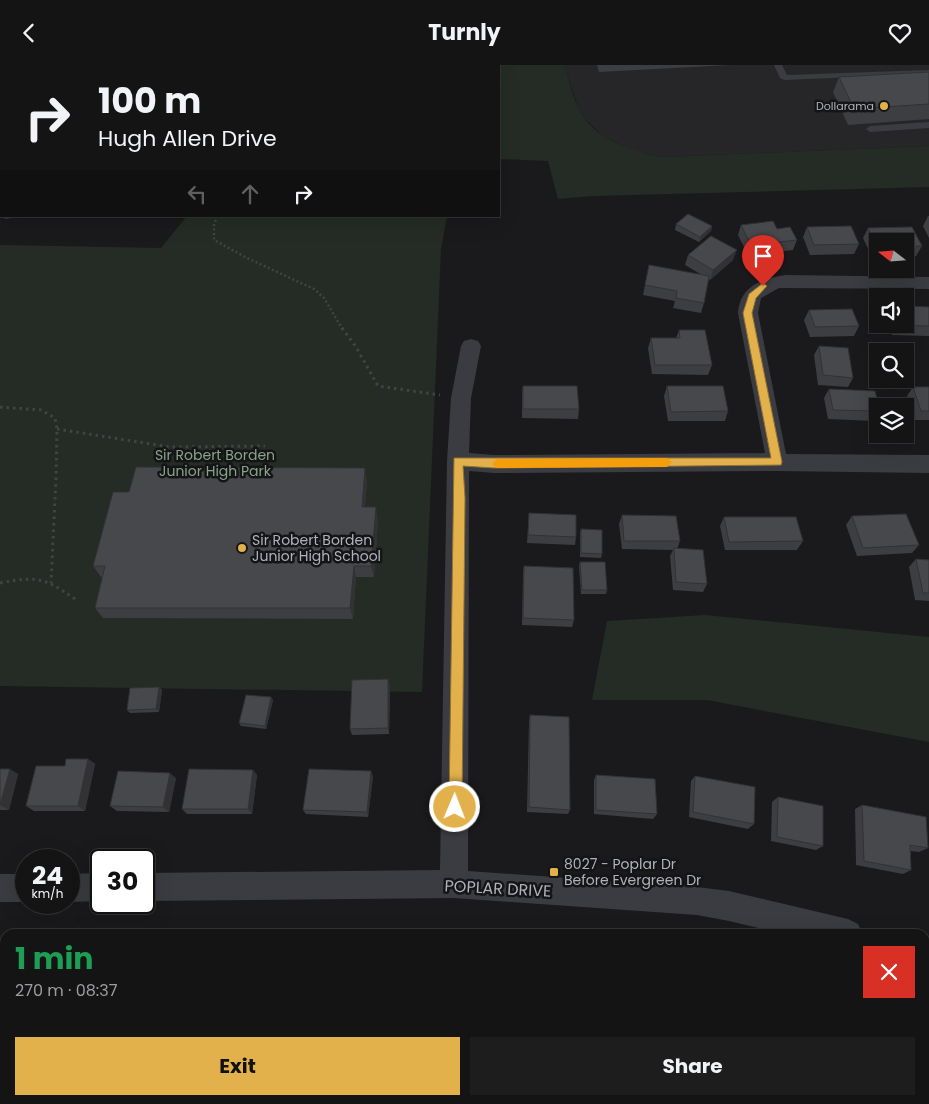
<!DOCTYPE html>
<html lang="en">
<head>
<meta charset="utf-8">
<style>
	body { margin:0; font-family:Poppins,sans-serif; background:#1d1d1e; color:#f1f3f6; height:100vh; display:flex; flex-direction:column; font-size:19px; white-space:nowrap }
	* { box-sizing:border-box; margin:0 }
	p { font-size:16px; color:#9d9ea0 }
	.icon { flex:none; width:28px; height:28px; fill:none; stroke:currentColor; stroke-width:2; stroke-linecap:round; stroke-linejoin:round }
	.map { position:relative; flex:1; overflow:hidden }
	.sheet { position:absolute; left:0px; top:864px; width:930px; height:176px; display:flex; flex-direction:column; background:#141415; border-radius:15px 15px 0 0; box-shadow:0 5px 20px #0002,0 0 0 1px #333334 }
	.sheet>* { flex:none }
	.hud { position:absolute; left:0px; top:0px; width:500px; height:152px; box-shadow:0 5px 20px #0002,0 0 0 1px #333334; background:#141415; color:#f1f3f6; overflow:hidden }
	.needle { width:32px; rotate:287deg }
	.controls { position:absolute; left:869px; top:168px; display:grid; gap:10px }
	.controls a { display:grid; place-items:center; width:45px; height:45px; border-radius:0px; background:#141415; box-shadow:0 5px 20px #0002,0 0 0 1px #333334; font-size:25px }
	.speed { position:absolute; left:15px; top:784px; display:flex; gap:10px; font-size:25px; font-weight:700; text-align:center }
	.speed>* { display:grid; place-content:center; width:65px; height:65px; border-radius:50%; background:#141415; box-shadow:0 5px 20px #0002,0 0 0 1px #333334; line-height:1 }
	.speed small { font-size:12px; font-weight:400 }
	.speed .limit { border:2px solid #111; border-radius:8px; background:#fff; color:#111 }
	.pin { position:absolute; display:grid; place-items:center; width:42px; height:42px; color:#fff; margin:-51px -21px; border-radius:50% 50% 50% 0; rotate:-45deg; box-shadow:0 0 5px #0007 }
	.pin .icon { rotate:45deg }
	.me { position:absolute; width:55px; margin:-28px; rotate:1deg; stroke-linejoin:round; filter:drop-shadow(0 0 4px #0008) }
	.turn { display:flex; align-items:center; gap:18px; height:105px; padding:0 15px; font-size:22px }
	.turn .icon { width:65px; height:65px; stroke-width:2.5 }
	.turn b { display:block; font-size:35px; line-height:42px }
	.lanes { display:flex; align-items:center; height:48px; padding:0 15px; background:#0003; justify-content:center; gap:25px; direction:ltr }
	.lanes .off { opacity:.35 }
	.round { display:grid; place-items:center; flex:none; width:52px; height:52px; border-radius:0px; background:#1d1d1e }
	.overview { display:flex; align-items:center; justify-content:space-between; height:85px; padding:0 15px }
	h1 { font-size:30px; font-weight:700; line-height:38px; color:#1e9e55 }
	.action { display:flex; gap:10px; margin-top:auto; padding:10px 15px }
	.action a { flex:1; height:58px; border-radius:0px; background:#e3b14b; color:#111; font-size:20px; font-weight:700; line-height:58px; text-align:center }
	.action a+a { background:#1d1d1e; color:#f1f3f6 }
	header { display:flex; justify-content:space-between; align-items:center; height:65px; padding:0 15px; background:#141415; font-size:22px; font-weight:700 }
	.map>svg:first-child { display:block }
	.built { fill:#262629 }
	.green { fill:#242c25 }
	.lines { fill:none; stroke-linecap:round; stroke-linejoin:round }
	.path-far1 { stroke:#414348; stroke-width:2.5; stroke-dasharray:2 2.5; stroke-linecap:butt }
	.path { stroke:#414348; stroke-width:3; stroke-dasharray:2.5 4; stroke-linecap:butt }
	.lane { fill:#3b3c41; fill-rule:evenodd }
	.street { fill:#3b3c41; fill-rule:evenodd }
	.wall { fill:#3d3e41 }
	.shaded-wall { fill:#323235 }
	.building { fill:#47484c; stroke:#323235 }
	.route { fill:#e3b14b; stroke:#947331 }
	.slow { fill:#f59e0b }
	.poi-dot { fill:#e3b14b; stroke:#151517; stroke-width:2 }
	.labels { text-anchor:middle; stroke-width:5; stroke-linejoin:round; paint-order:stroke }
	.far-poi-label { font-size:11px; fill:#aeb2ba; stroke:#151517; text-anchor:end }
	.park-label { font-size:14px; fill:#87a388; stroke:#151517 }
	.poi-label { font-size:14px; fill:#aeb2ba; stroke:#151517; text-anchor:start }
	.near-street-label { font-size:16px; fill:#aeb2ba; stroke:#151517 }
</style>
</head>
<body>
<header><svg class="icon" aria-label="back" viewBox="0 0 24 24"><path d="M15 5l-7 7 7 7"/></svg>Turnly<svg class="icon" aria-label="heart" viewBox="0 0 24 24"><path d="M12 20l-8-8c-3-5 5-10 8-4 3-6 11-1 8 4z"/></svg></header>
<div class="map">
<svg width="929" height="1039" viewBox="0 0 929 1039">
	<rect width="100%" height="100%" fill="#1a1a1c"/>
	<path class="built" d="M564 0H929V81L663 92 634 86 604 72 586 55 579 45Z"/>
	<path class="green" d="M418 0H564C569 14 572 30 579 44 594 75 632 86 663 92L929 81V122L594 131 558 134 548 96 499 94V1Z
		M187 151H447L441 184 422 627 0 621V180L161 183Z
		M705 550 929 572V677L707 635H592L607 556Z"/>
	<g class="lines">
		<path class="path-far1" d="M218 151 214 159V175L247 193 314 224 324 233 343 265"/>
		<path class="path" d="M342 263 356 282 378 321 440 330
			M0 342 41 345 55 353 57 364 56 413 51 518
			M57 364 170 382 265 381
			M0 518C38 511 43 512 75 534"/>
		<path class="lane" d="M774 0H782L787 10 929 5V9L784 15 780 13Z
			M929 57V63L870 67 866 64 870 61Z"/>
		<path class="street" d="M0 12H1V22H0Z
			M786 210 929 212V224L779 223 761 233 758 248 786 389 929 390V408L777 406 494 408 469 406 468 806 697 822 729 826 848 854 858 859 863 869H785L729 856 697 850 454 833 144 836V808L440 805 447 396 451 333 461 281 464 276 471 274 478 276 481 281 471 333 469 388 494 390 765 388 738 248C740 221 762 213 786 210Z
			M101 808V836L69 837V809Z
			M0 809H26V837H0Z
			M925 871 929 872V902L925 901Z"/>
	</g>
	<path class="wall" d="M597 0H730L599 7Z
		M929 7V54L848 60 833 27 839 12Z
		M4 151H25L5 154Z
		M928 151H929V173L923 161Z
		M676 159 712 161 711 166 699 177 675 165Z
		M741 160 797 175 793 185 748 190 738 170Z
		M807 162 859 179 854 189 810 190 803 172Z
		M868 163 922 181 916 191 905 192V176H878V188H870L863 173Z
		M688 190 733 195 710 215 709 214 704 238 701 248 673 243 675 236 643 230 649 200 702 210 685 200Z
		M929 242V271L892 270 888 259H905Z
		M809 245 859 261 854 271 810 272 804 255Z
		M679 265 712 300 708 310 652 309 648 283 651 273H676Z
		M819 281 853 313 848 322 818 320 814 290Z
		M523 321 579 344 578 354 522 353V330Z
		M667 321 728 346 725 356H668L664 331Z
		M913 322H929V355H915L907 331Z
		M829 324 878 341V350L874 356 828 354 824 333Z
		M367 416 365 442 378 455 374 512H356L353 554 103 553 95 543 102 513 93 501 129 427Z
		M529 448 576 472 575 480 527 478Z
		M622 450 680 476 677 484 707 519 703 527 673 525 670 491 673 485 622 484 619 459Z
		M852 451 919 480 912 488 857 491 846 460Z
		M724 452 803 476 797 485H725L720 461Z
		M581 464 602 489 601 493 580 492V468Z
		M916 494 929 495V536L915 535 909 502Z
		M580 497 607 525 606 529H581L579 501Z
		M524 501 574 555 572 562 522 560 523 509Z
		M388 614 390 621 389 669 352 670 350 664Z
		M159 622 162 625 159 647 130 648 127 645Z
		M271 632 273 635 266 664 241 661 239 658Z
		M530 650 570 745 568 749 527 747 529 656Z
		M88 694 95 699 85 746H34L26 741Z
		M0 704 18 709 9 745H0Z
		M253 705 257 710 252 749H187L182 744Z
		M596 710 657 749 653 754 594 749V715Z
		M373 711 368 752 306 749 303 745Z
		M695 711 754 759 748 764 689 752 691 716Z
		M176 713 169 747 117 746 110 741Z
		M778 732 823 781 816 785 771 776 772 737Z
		M862 740 928 783 919 787 911 786V805L903 809 856 800 855 744Z
		M929 990V1039L902 1035H925Z"/>
	<path class="shaded-wall" d="M712 161 711 166 699 177 700 172Z
		M737 185 733 195 710 215 713 205Z
		M365 403 367 416 364 454 362 442Z
		M376 442 378 455 374 512 371 501Z
		M354 501 356 512 353 554 350 543Z
		M388 614 390 621 389 669 388 663Z
		M159 622 162 625 159 647 156 644Z
		M271 632 273 635 266 664 265 661Z
		M88 694 95 699 85 746 78 741Z
		M10 704 18 709 9 745 0 740Z
		M253 705 257 710 252 749 248 744Z
		M371 706 373 711 368 752 367 747Z
		M170 708 176 713 169 747 163 742Z"/>
	<path class="building" d="M87 0H117L114 1H85Z
		M305 0H391L374 1H305Z
		M929 7V39L854 44 839 12Z
		M0 27H1V38L0 35Z
		M688 149 712 161 700 172 676 159Z
		M773 156 777 164 790 162 797 175 751 180 741 160Z
		M851 161 859 179 814 180 807 162Z
		M912 162 922 181 905 182V176H878V178H875L868 163Z
		M711 171 737 185 713 205 688 190Z
		M649 200 709 211 704 238 676 233 677 226 645 220Z
		M905 241 929 242V261L897 260V259H905Z
		M852 244 859 261 815 262 809 245Z
		M679 265H705L712 300H655L651 273H680Z
		M819 281 848 283 853 313 823 310Z
		M523 321H577L579 344H523Z
		M667 321H723L728 346 671 347Z
		M913 322H929V346H921Z
		M829 324 875 326 879 341H878V346L833 345Z
		M136 402 365 403 362 442H376L371 501H354L350 543H95L105 501H93L113 427H129Z
		M529 448 576 450V472L528 470Z
		M906 449 919 480 863 483 852 451Z
		M622 450 676 451 680 476H624Z
		M724 452H796L803 476 729 477Z
		M581 464 602 465V489L581 488Z
		M674 483 703 485 707 519 676 517Z
		M916 494 929 495V528H923Z
		M580 497H605L607 525H582Z
		M524 501 573 503 574 555 523 553Z
		M388 614V663L350 664 352 615Z
		M159 622 156 644 127 645 130 623Z
		M246 630 271 632 265 661 239 658Z
		M530 650 569 652 570 745 529 742Z
		M66 694H88L78 741H26L36 701H65Z
		M0 704H10L0 740Z
		M189 704 253 705 248 744H182Z
		M309 704 371 706 367 747 303 745Z
		M118 706 170 708 163 742 110 741Z
		M596 710 655 714 657 749 596 745Z
		M695 711 755 722 754 759 693 747Z
		M778 732 823 741V781L777 772Z
		M862 740 926 752 928 783 910 780 911 805 864 796Z
		M0 923H5V988H0Z
		M925 990H929V1039L908 1035H925Z"/>
	<path class="route" d="M763 218 767 221 756 233 752 248 782 397 781 400 494 403 463 401 465 433 462 742 460 746 455 748 451 746 449 742 454 393H771L743 248 749 229Z"/>
	<path class="slow" d="M667 393 672 397 667 402 497 403 492 399 497 394Z"/>
	<g class="poi-dot">
		<circle cx="884" cy="41" r="5"/>
		<circle cx="242" cy="483" r="5"/>
		<rect x="549" y="802" width="10" height="10" rx="2.5"/>
	</g>
	<g class="labels">
		<g class="far-poi-label">
			<text x="874" y="45">Dollarama</text>
		</g>
		<g class="park-label">
			<text x="215" y="395">Sir Robert Borden<tspan x="215" dy="16">Junior High Park</tspan></text>
		</g>
		<g class="poi-label">
			<text x="252" y="480">Sir Robert Borden<tspan x="252" dy="16">Junior High School</tspan></text>
			<text x="564" y="804">8027 - Poplar Dr<tspan x="564" dy="16">Before Evergreen Dr</tspan></text>
		</g>
		<g class="near-street-label">
			<text transform="translate(498 823) rotate(3)" y="6">POPLAR DRIVE</text>
		</g>
	</g>
</svg>
<div class="controls">
<a><svg class="needle" viewBox="-14 -14 28 28"><path d="M0-13l5 13h-10z" fill="#e53935"/><path d="M0 13l5-13h-10z" fill="#9d9ea0"/></svg></a>
<a><svg class="icon" aria-label="sound" viewBox="0 0 24 24"><path d="M4 9h4l5-4v14l-5-4H4zM17 9q2 3 0 6"/></svg></a>
<a><svg class="icon" aria-label="search" viewBox="0 0 24 24"><circle cx="10" cy="10" r="6"/><path d="M15 15l6 6"/></svg></a>
<a><svg class="icon" aria-label="layers" viewBox="0 0 24 24"><path d="M12 4l9 5-9 5-9-5zM3 14l9 5 9-5"/></svg></a>
</div>
<div class="speed"><div>24<small>km/h</small></div><div class="limit">30</div></div>
<div class="pin" style="left:763px;top:221px;background:#d93025"><svg class="icon" aria-label="arrive" viewBox="0 0 24 24"><path d="M6 21V4h12l-3 4 3 4H6"/></svg></div>
<svg class="me" style="left:455px;top:742px" viewBox="-20 -20 40 40"><circle r="17" fill="#e3b14b" stroke="#fff" stroke-width="3"/><path d="M0-11L8 9 0 5-8 9z" fill="#fff"/></svg>
<div class="hud">
<div class="turn"><svg class="icon" aria-label="right" viewBox="0 0 24 24"><path d="M7 20v-9h11M14 6l5 5-5 5"/></svg><div><b>100 m</b>Hugh Allen Drive</div></div>
<div class="lanes"><svg class="icon off" aria-label="left" viewBox="0 0 24 24"><path d="M17 20v-9H6M10 6l-5 5 5 5"/></svg><svg class="icon off" aria-label="ahead" viewBox="0 0 24 24"><path d="M12 20V5M6 11l6-6 6 6"/></svg><svg class="icon" aria-label="right" viewBox="0 0 24 24"><path d="M7 20v-9h11M14 6l5 5-5 5"/></svg></div>
</div>
<section class="sheet">
<div class="overview"><div><h1>1 min</h1><p>270 m · 08:37</p></div><a class="round" style="background:#d93025;color:#fff"><svg class="icon" aria-label="close" viewBox="0 0 24 24"><path d="M6 6l12 12M18 6L6 18"/></svg></a></div>
<div class="action"><a>Exit</a><a>Share</a></div>
</section>
</div>
</body>
</html>
